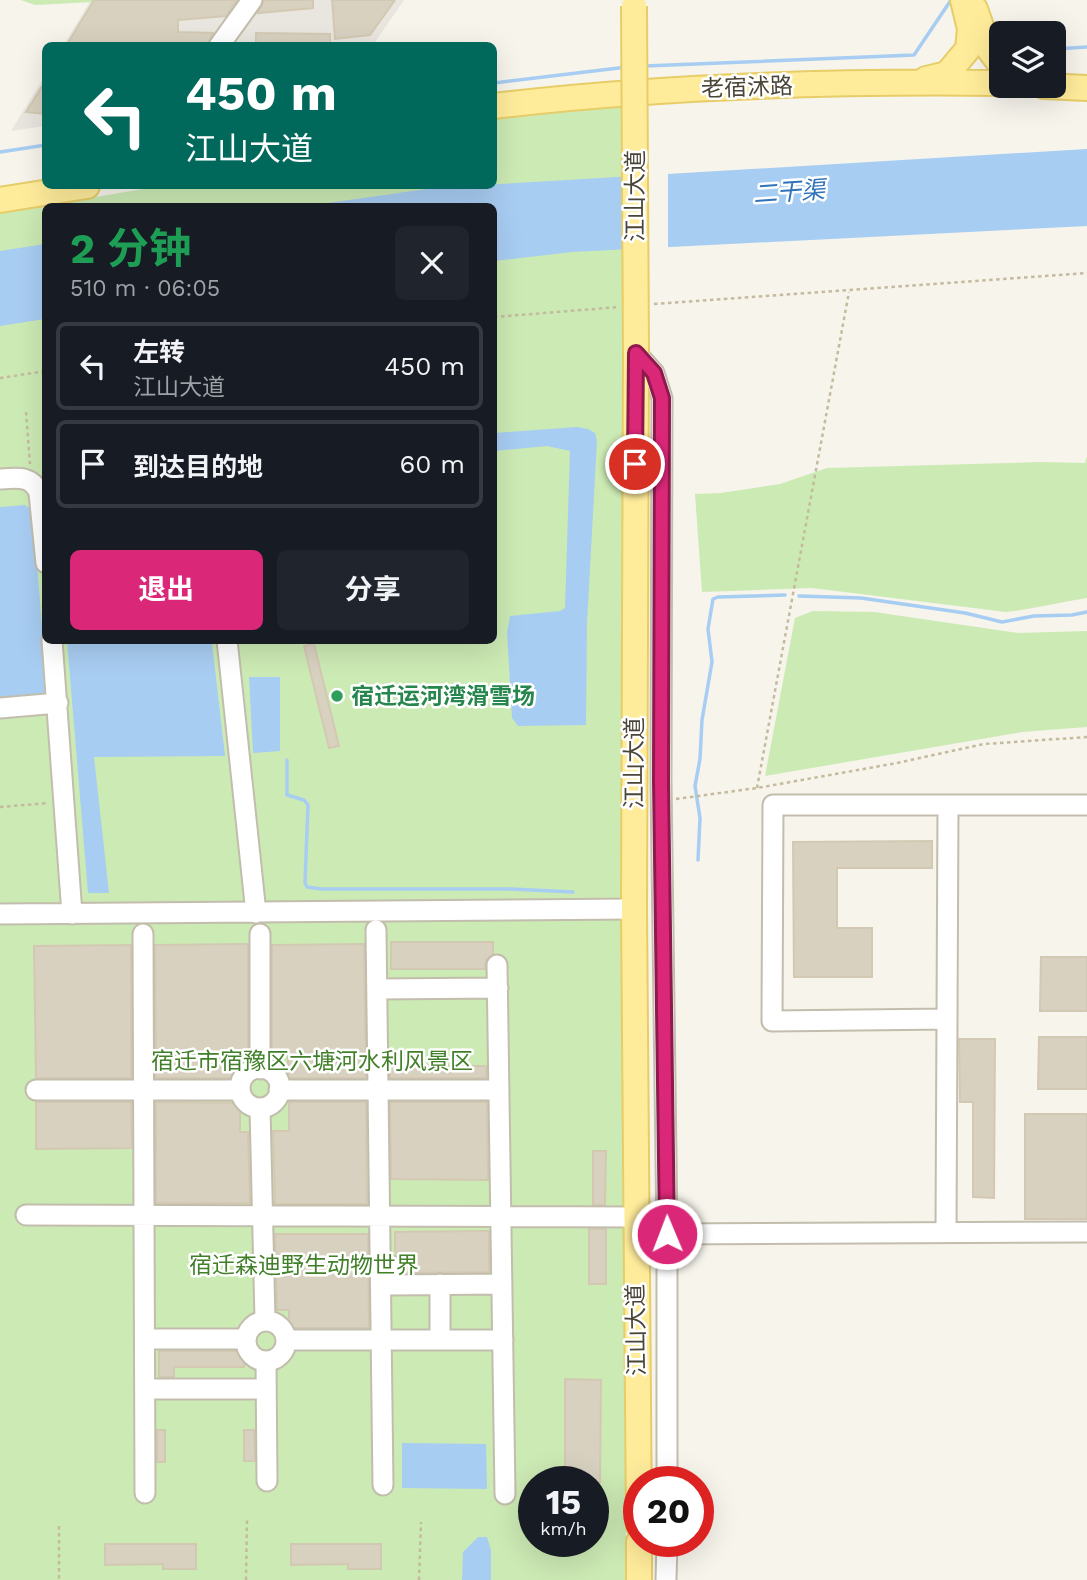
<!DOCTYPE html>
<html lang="zh">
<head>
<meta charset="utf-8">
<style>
	body { margin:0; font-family:"Work Sans","Noto Sans SC",sans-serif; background:#20242c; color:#f1f3f6; height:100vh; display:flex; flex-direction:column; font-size:26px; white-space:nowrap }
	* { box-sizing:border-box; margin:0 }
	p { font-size:23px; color:#9ea1a6 }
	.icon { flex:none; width:38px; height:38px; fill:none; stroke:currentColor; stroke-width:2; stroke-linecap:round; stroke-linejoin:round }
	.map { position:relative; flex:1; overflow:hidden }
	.details { position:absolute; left:42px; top:203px; width:455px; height:441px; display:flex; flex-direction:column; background:#171b24; border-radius:10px; box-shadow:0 7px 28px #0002 }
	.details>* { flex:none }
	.hud { position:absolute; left:42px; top:42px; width:455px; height:147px; border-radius:10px; box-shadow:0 7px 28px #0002; background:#00695c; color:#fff; overflow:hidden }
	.controls { position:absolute; left:989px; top:21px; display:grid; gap:14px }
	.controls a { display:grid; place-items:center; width:77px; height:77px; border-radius:10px; background:#171b24; box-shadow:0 7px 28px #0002; font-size:35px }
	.speed { position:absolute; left:518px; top:1466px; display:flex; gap:14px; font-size:35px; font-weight:700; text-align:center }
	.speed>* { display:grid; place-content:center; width:91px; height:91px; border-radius:50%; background:#171b24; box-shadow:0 7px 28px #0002; line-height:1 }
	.speed small { font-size:18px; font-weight:400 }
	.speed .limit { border:10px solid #d22; background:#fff; color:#111 }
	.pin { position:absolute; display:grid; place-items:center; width:60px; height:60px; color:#fff; margin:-30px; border:4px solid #fff; border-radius:50%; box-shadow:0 2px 7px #0007 }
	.me { position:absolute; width:77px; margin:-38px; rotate:359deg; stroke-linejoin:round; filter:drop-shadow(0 0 5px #0008) }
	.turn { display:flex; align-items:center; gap:24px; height:147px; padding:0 28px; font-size:32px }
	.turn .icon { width:91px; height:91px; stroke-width:2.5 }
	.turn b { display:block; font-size:49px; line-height:60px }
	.round { display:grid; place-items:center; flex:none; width:74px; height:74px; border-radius:10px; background:#20242c }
	.overview { display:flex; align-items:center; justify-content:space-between; height:119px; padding:0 28px }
	h1 { font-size:42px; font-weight:700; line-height:52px; color:#1e9e55 }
	.button { display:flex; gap:14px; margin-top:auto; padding:14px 28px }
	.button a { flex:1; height:80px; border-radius:10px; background:#db2777; color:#fff; font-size:28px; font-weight:700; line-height:80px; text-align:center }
	.button a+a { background:#20242c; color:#f1f3f6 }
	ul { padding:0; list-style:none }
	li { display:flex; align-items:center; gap:21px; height:88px; margin:0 14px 10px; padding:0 14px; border:4px solid #363941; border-radius:10px }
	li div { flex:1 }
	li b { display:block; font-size:26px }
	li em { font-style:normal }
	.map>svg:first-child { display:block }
	.industrial { fill:#e9e5df }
	.green { fill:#cceab4; fill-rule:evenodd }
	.water { fill:#a8cdf2 }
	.pier { fill:#f6f4eb }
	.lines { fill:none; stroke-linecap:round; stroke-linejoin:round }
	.stream { stroke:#a8cdf2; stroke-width:3.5 }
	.building { fill:#d8d1c0; stroke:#d3c9b3; stroke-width:2 }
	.minor-casing { stroke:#c2bdad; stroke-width:23 }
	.major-casing { stroke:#e7cd68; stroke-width:28 }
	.path { stroke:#c4ba9e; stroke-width:2.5; stroke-dasharray:3.5 3.5; stroke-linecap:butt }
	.minor { stroke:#fff; stroke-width:19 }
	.major { stroke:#ffec9b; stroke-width:24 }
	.major-bridge-casing { stroke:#e7cd68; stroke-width:28; stroke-linecap:butt }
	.major-bridge { stroke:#ffec9b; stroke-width:24 }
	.route-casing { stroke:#8e194d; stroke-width:18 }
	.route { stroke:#db2777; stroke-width:12 }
	.leisure-dot { fill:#2e9e5b; stroke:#fff; stroke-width:2.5 }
	.labels { text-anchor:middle; stroke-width:5; stroke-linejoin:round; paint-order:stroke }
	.street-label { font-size:23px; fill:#4a4538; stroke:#fff }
	.leisure-label { font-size:23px; font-weight:bold; fill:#27864d; stroke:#fff; text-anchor:start }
	.park-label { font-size:23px; fill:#417f29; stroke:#fff }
	.water-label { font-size:24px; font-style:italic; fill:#2e72ba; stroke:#fff }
</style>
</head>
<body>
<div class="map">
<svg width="1087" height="1580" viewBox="0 0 1087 1580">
	<rect width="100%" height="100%" fill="#f6f4eb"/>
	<path class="industrial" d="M91 0H404L373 45 63 46Z
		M45 75V126L11 131Z"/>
	<path class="green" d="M21 0H94L93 2 35 5Z
		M623 102 626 1580H0V213L161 186H494V118ZM46 206H494V640H46ZM534 1482H593V1542H534Z
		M1087 456V598C1060 602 1034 609 1006 612L812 588 702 592 695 494 721 493 780 484 827 468 1041 462 1085 463Z
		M813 611 874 612 1018 633 1087 631V727L1022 732 765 776 795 618Z"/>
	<path class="water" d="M1087 149V226L572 252 494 261V206H306L434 188Z
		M45 244V319L0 326V251Z
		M577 427 588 429 595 433 597 441 587 623 586 725 518 726 512 718 507 632 510 616 560 611 565 608 570 451 547 446 494 451V433Z
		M25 505 33 510 47 694 45 701 0 704V507Z
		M209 640 212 643 225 756 94 757 109 893H88L67 641Z
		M249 677H280V751L253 753Z
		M402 1443 486 1444 487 1489 402 1488Z
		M478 1537H487L491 1550V1580H462L463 1552Z"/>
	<path class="pier" d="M668 171V251L629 253V173Z"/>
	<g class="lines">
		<path class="stream" d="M1055 49 1087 47
			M645 66 914 55 951 0
			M494 83 627 67
			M0 152 46 145
			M799 596 861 598 965 613 1002 622 1034 616 1072 615 1087 612
			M287 760V795L304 800 308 805 305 883 307 887 321 889H511L573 892
			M698 860 700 818 695 786 700 759 702 720 712 662 708 629 713 599 718 597 785 595"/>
	</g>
	<path class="building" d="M94 0H237L226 16 178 20V32L213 33 207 46H66Z
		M264 0H313V8L258 13Z
		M332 0H395L370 35 335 39Z
		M256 33 330 34V46H256Z
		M46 80V114L26 112Z
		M314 644 339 746 329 748 304 646Z
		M932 841V868H837V928H872V977H794L793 842Z
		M391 942H493V954L486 960 485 969H391Z
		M248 944V1054H237V1078H156L155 945Z
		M364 944 366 1078H288V1053H272V945Z
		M131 945V1078H36L34 946Z
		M1041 957H1087V1011H1040Z
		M1039 1037H1087V1089H1038Z
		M959 1039H995L994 1198 973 1197V1102H960Z
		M393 1065 486 1066V1078H390V1068Z
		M36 1102H131L132 1148 36 1149Z
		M156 1102 240 1103V1132H248L250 1203H156Z
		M289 1102H366L367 1204H275L273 1131H289Z
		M390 1102H487L488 1180 391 1179Z
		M1025 1114H1087V1219H1025Z
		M593 1151H606L605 1205H593Z
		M589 1229H606V1284H589Z
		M489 1231V1272L402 1273 401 1260 395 1251V1232Z
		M275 1234H368L369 1328H289V1310H277Z
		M159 1351H244V1367H174V1377H159Z
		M565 1379 601 1380 600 1482H565Z
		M157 1430H165V1462H157Z
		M244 1430H254L255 1461H244Z
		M105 1544H196V1569H163V1564L105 1565Z
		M291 1544H381V1569H348V1564L291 1565Z"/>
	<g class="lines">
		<g class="minor-casing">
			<path id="minor" d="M219 46 252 0
				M636 353 654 373 662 398 661 781 667 1234V1482
				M0 479C17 478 32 475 39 493L46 563
				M52 640 72 914
				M227 640 256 913
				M0 708 58 703
				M0 914 634 909
				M376 930 383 1485
				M143 934 145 1493
				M497 965 505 1494
				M377 989 498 988
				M947 1019 772 1021 773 805H1087
				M240 1088a20 20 0 1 1 40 0a20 20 0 1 1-40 0Z
				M260 1069V934
				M36 1090H240
				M279 1090H499
				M260 1108 265 1320
				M26 1215 635 1217
				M946 1232 948 805
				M667 1234 1087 1232
				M390 1265V1285L502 1284
				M440 1284V1340
				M246 1341a20 20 0 1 1 40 0a20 20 0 1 1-40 0Z
				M145 1339H246
				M286 1340H503
				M266 1361 267 1481
				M145 1389H266
				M666 1580 667 1542"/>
		</g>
		<g class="major-casing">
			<path id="major" d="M975 9 989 49 1001 65
				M926 79 947 74 968 49 970 29 963 0
				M1044 86 1087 88
				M494 106C662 86 832 81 1001 83
				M0 200 87 186
				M636 353 634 909 639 1526
				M639 1542V1580"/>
		</g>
		<path class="path" d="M654 304 1087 273
			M494 317 619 307
			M0 378 46 371
			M26 412 30 464
			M757 788 849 292
			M676 799 757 788 897 763 984 744 1087 737
			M0 807 49 803
			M59 1526V1580
			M246 1580 247 1520
			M419 1580 421 1522"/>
		<use href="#minor" class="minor"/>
		<use href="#major" class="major"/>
		<g class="major-bridge-casing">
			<path id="major-bridge" d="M634 6 636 353"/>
		</g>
		<use href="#major-bridge" class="major-bridge"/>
	</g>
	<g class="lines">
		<g class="route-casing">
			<path id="route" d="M635 464 636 353 654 373 662 398 661 781 667 1234"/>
		</g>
		<use href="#route" class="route"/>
	</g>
	<circle class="leisure-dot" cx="337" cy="696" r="7"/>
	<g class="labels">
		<g class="street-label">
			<text transform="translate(747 87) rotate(-2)" y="8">老宿沭路</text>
			<text transform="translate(635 196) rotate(-90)" y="8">江山大道</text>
			<text transform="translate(634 763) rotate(-90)" y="8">江山大道</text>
			<text transform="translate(636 1330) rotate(-91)" y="8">江山大道</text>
		</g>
		<g class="leisure-label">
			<text x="351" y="704">宿迁运河湾滑雪场</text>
		</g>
		<g class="park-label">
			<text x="312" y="1069">宿迁市宿豫区六塘河水利风景区</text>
			<text x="304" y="1273">宿迁森迪野生动物世界</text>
		</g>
		<g class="water-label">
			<text transform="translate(789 192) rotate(-4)" y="8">二干渠</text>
		</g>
	</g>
</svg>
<div class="controls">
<a><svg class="icon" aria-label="layers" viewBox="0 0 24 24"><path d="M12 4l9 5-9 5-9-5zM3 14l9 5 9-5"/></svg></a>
</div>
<div class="speed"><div>15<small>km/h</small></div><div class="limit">20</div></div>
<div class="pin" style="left:635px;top:464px;background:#d93025"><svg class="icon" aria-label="arrive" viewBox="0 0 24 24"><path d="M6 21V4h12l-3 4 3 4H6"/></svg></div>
<svg class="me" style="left:667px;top:1234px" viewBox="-20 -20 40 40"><circle r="17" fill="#db2777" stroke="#fff" stroke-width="3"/><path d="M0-11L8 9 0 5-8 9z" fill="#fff"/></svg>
<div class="hud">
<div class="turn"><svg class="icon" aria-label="left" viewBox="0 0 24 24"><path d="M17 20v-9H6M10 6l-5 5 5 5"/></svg><div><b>450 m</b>江山大道</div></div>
</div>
<section class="details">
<div class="overview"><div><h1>2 分钟</h1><p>510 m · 06:05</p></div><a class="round"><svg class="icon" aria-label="close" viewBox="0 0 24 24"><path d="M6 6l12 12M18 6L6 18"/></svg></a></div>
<ul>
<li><svg class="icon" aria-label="left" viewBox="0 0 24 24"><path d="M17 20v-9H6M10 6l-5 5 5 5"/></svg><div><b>左转</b><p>江山大道</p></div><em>450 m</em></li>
<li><svg class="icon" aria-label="arrive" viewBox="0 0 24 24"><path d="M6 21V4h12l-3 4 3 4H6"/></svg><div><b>到达目的地</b></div><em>60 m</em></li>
</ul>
<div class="button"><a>退出</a><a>分享</a></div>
</section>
</div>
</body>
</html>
